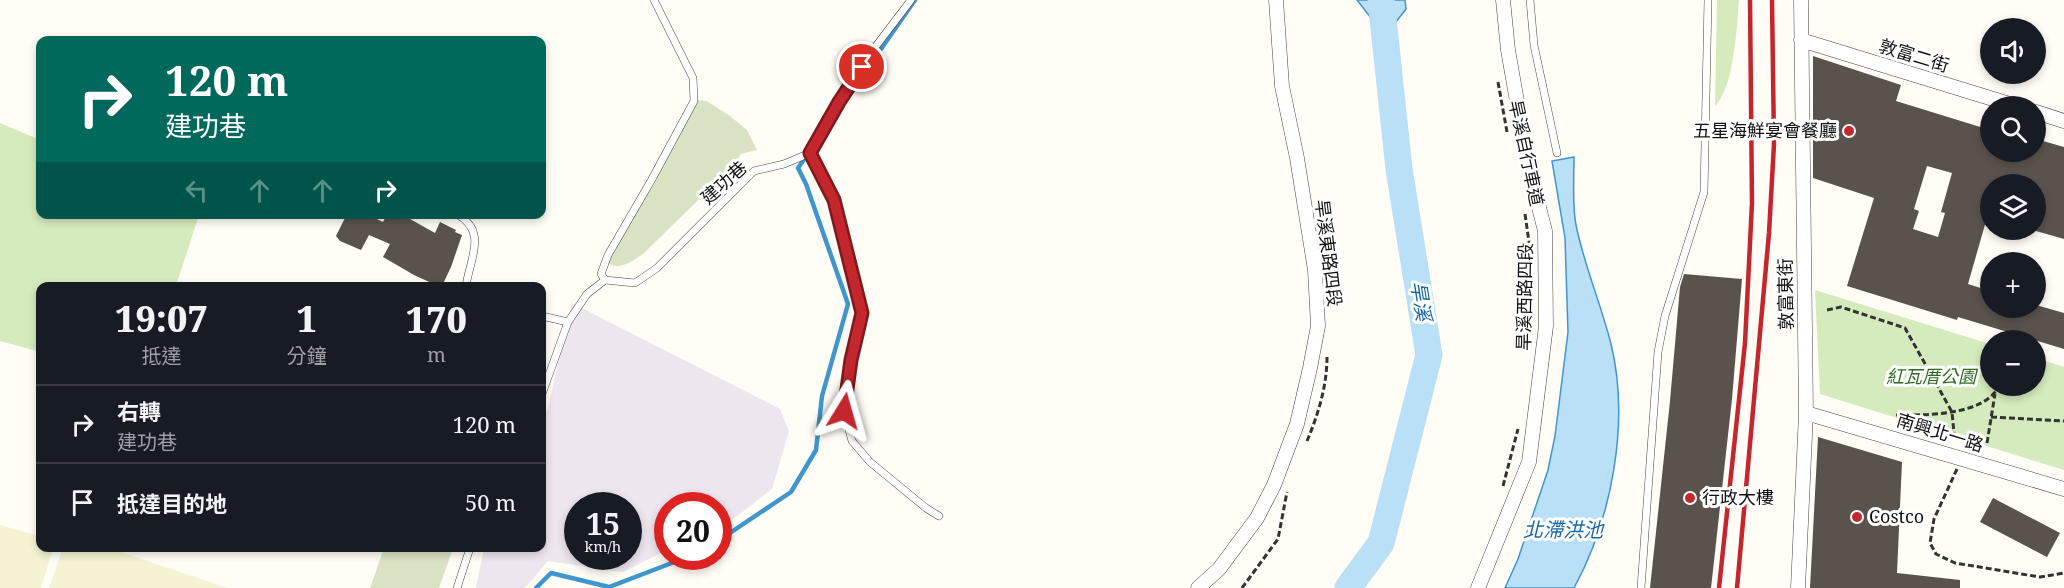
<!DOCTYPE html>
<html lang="zh-TW">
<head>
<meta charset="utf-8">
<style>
	body { margin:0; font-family:"Noto Serif","Noto Sans TC",serif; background:#20242c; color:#f1f3f6; height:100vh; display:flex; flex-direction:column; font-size:22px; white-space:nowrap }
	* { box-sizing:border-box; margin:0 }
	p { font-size:20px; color:#9ea1a6 }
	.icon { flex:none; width:33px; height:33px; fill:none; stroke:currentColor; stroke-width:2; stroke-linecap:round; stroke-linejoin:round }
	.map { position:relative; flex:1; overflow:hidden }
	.sheet { position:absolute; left:36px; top:282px; width:510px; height:270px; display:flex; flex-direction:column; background:#171b24; border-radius:12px; box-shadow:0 3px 9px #0003 }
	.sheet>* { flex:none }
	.banner { position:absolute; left:36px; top:36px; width:510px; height:183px; border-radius:12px; box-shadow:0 3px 9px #0003; background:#00695c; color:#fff; overflow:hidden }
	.fabs { position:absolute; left:1980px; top:18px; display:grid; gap:12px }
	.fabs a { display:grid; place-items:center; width:66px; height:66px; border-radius:50%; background:#171b24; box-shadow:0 3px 9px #0003; font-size:30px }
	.speed { position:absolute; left:564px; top:492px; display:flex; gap:12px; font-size:30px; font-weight:700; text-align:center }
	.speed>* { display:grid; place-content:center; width:78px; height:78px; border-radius:50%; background:#171b24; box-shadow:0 3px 9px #0003; line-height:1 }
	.speed small { font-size:15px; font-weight:400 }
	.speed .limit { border:9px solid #d22; background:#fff; color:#111 }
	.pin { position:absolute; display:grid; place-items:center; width:51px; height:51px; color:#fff; margin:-26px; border:3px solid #fff; border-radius:50%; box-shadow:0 2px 6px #0007 }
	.me { position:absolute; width:66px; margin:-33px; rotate:8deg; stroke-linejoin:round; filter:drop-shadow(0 0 4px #0008) }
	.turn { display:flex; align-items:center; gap:21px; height:126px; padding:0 30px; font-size:27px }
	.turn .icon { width:78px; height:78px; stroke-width:2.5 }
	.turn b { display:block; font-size:42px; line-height:51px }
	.lanes { display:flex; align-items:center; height:57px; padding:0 30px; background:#0003; justify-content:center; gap:30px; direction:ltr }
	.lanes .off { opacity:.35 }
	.eta { display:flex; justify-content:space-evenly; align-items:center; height:102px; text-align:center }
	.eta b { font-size:36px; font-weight:800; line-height:42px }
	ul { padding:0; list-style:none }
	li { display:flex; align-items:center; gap:18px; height:78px; padding:0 30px; border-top:2px solid #363941 }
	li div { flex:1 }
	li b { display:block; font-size:22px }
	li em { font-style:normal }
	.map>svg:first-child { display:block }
	.industrial { fill:#eee6ef; fill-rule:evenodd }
	.farmland { fill:#f6f3d4 }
	.green { fill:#d5ebbd }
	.cemetery { fill:#d9e3c4 }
	.water { fill:#b9e0f7; stroke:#3f96cf; stroke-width:1.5 }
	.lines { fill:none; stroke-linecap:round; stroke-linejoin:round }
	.stream { stroke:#3f96cf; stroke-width:4.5 }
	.river { stroke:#b9e0f7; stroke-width:27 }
	.building { fill:#5a524d; fill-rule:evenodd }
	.lane-casing { stroke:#444; stroke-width:8 }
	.street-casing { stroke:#444; stroke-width:15 }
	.path { stroke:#333; stroke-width:3; stroke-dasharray:6 3; stroke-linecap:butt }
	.lane { stroke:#fff; stroke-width:7 }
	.street { stroke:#fff; stroke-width:14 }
	.rail { stroke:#c4262e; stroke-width:4.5 }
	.route-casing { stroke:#7f191e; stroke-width:15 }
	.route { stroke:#c4262e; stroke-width:10 }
	.poi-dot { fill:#c4262e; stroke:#fff; stroke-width:2 }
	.labels { text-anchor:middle; stroke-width:6; stroke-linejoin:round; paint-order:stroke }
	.street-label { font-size:18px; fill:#111; stroke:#fff }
	.poi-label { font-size:18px; fill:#111; stroke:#fff; text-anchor:start }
	.park-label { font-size:18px; font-style:italic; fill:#2f6b1f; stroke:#fff }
	.water-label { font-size:20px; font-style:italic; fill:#1768a6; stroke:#fff }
</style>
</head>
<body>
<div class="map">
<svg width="2064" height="588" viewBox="0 0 2064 588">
	<rect width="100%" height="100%" fill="#fffdf5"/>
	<path class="industrial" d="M572 303 780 409 789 431 772 489 736 517 719 525 718 506H668L667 550 623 572 548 561 525 588H476L484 548H542V421L548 408ZM578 506H628V556H578Z"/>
	<path class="farmland" d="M0 525 40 536V548H53L41 588H0Z
		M63 548H109L228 588H49Z"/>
	<path class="green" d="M1717 0H1739C1737 26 1734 88 1715 106Z
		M0 123 40 140V214L199 215 176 286H40V352L0 341Z
		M1815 290 1990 344V386H2036V358L2064 367V470L1820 394Z"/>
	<path class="cemetery" d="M692 99 707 101 730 116 747 130 757 150 741 154 731 168 643 254C633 261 619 271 608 263L623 230 656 181Z
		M384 548H453L439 588H370Z"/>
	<path class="water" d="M1357 0H1405L1406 9 1385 36Z
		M1574 157C1574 178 1572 205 1576 225 1584 265 1601 304 1611 344 1630 422 1612 518 1574 588H1505L1518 559 1548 470 1555 436 1568 332 1565 238 1552 161Z"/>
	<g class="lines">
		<path class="stream" d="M836 114 915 0
			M718 541 791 492 816 450 822 396 848 304 806 184 798 168 807 155
			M536 588 551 573 609 587 690 556"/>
		<path class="river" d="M1348 588 1381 543 1429 355 1399 169 1381 0"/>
	</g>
	<path class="building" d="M1813 56 1901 85 1896 101 1990 130V152H2036V139L2064 147V239L2036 231V184H1990V207L1968 284 1990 291V308H2036V305L2064 313V349L1958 317 1957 320 1847 286 1874 198 1813 178ZM1927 166 1952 173 1941 212 1945 213 1938 237 1913 229 1919 211 1914 209Z
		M347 214H367L383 222 387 214H401L435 233 440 222 456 230 455 232 462 235 451 267 442 286H438L414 275 383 257 390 244 369 235 361 250 340 241 336 236Z
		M1684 274 1742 279 1732 399 1711 588H1650L1670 401 1680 287Z
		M1818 437 1902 462 1897 573 1960 580V588H1810Z
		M1993 498 2060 533 2047 557 1980 522Z"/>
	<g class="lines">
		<g class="lane-casing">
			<path id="lane" d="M1530 0 1534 45 1557 153
				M810 153 834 200 862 313 851 360 844 411 852 441 870 462 926 508 939 516
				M457 214C488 232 470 258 466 286
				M605 280 601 274 608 255 652 179 694 101 693 78 654 0
				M542 316 568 322
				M542 394 568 322 587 294 605 280 635 283 657 268 754 171 784 164 810 153 839 102 873 50 911 0
				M457 588 470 548
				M1641 588 1658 352 1665 316 1704 192 1708 0"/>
		</g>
		<g class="street-casing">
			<path id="street" d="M1801 40 2016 106
				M2036 112 2064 121
				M1806 413 2064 489
				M1198 588 1219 569 1257 518 1274 485 1297 424 1310 368 1318 326 1315 270 1297 158 1282 86 1276 0
				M1478 588 1529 462 1546 326 1545 231 1528 164 1508 50 1503 0
				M1798 588 1806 413 1801 0"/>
		</g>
		<path class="path" d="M1498 82 1507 132
			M1525 214 1530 249
			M1827 310 1841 307 1905 328 1952 412 1954 433
			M1989 347 1990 348
			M1896 415C1926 415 1984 416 1999 386
			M1991 417 2064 421
			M1307 441C1318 415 1327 386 1327 357
			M1987 443 1995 394
			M1957 469 1934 519 1930 543 1936 554 1955 563 2040 577 2064 573
			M1503 486 1518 429
			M1242 588 1278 539 1287 492"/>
		<use href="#lane" class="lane"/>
		<use href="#street" class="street"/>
		<path class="rail" d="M1719 588 1745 343 1752 203 1750 0
			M1737 588 1769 233 1774 144 1772 0"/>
	</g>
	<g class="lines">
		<g class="route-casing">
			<path id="route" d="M844 411 851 360 862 313 834 200 810 153 839 102 862 67"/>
		</g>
		<use href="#route" class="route"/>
	</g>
	<g class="poi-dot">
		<circle cx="1849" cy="131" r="6"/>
		<circle cx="1690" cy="498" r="6"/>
		<circle cx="1857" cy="517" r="6"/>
	</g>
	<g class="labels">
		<g class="street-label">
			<text transform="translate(1914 56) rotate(17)" y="6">敦富二街</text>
			<text transform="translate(1526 153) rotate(78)" y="6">旱溪自行車道</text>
			<text transform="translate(724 183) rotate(-42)" y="6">建功巷</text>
			<text transform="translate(1328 253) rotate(83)" y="6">旱溪東路四段</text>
			<text transform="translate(1786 294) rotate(-91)" y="6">敦富東街</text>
			<text transform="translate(1525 297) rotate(-89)" y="6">旱溪西路四段</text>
			<text transform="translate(1940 433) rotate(17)" y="6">南興北一路</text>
		</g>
		<g class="poi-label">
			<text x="1837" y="137" text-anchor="end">五星海鮮宴會餐廳</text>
			<text x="1702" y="504">行政大樓</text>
			<text x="1869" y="523">Costco</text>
		</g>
		<g class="park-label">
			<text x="1931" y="383">紅瓦厝公園</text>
		</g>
		<g class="water-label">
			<text transform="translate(1421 301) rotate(81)" y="7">旱溪</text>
			<text x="1563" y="537">北滯洪池</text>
		</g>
	</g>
</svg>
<div class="fabs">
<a><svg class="icon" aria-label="sound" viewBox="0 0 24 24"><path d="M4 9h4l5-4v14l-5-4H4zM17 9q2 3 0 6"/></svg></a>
<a><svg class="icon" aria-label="search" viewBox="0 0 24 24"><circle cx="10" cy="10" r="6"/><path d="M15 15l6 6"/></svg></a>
<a><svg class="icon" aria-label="layers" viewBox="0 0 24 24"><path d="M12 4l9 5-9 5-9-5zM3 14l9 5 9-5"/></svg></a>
<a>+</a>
<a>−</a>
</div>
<div class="speed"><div>15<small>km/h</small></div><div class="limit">20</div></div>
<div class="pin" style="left:862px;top:67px;background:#d93025"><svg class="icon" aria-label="arrive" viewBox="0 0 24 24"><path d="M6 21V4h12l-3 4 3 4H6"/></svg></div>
<svg class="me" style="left:844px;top:411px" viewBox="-20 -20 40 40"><path d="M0-17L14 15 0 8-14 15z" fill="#c4262e" stroke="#fff" stroke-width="4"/></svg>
<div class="banner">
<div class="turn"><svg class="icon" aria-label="right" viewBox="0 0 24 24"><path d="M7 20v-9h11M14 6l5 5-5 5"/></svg><div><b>120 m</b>建功巷</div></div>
<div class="lanes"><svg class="icon off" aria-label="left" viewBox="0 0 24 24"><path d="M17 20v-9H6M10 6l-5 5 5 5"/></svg><svg class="icon off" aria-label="ahead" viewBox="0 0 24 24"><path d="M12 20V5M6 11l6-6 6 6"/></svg><svg class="icon off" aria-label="ahead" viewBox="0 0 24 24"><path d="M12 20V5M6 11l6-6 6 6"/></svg><svg class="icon" aria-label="right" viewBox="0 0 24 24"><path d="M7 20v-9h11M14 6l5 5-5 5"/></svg></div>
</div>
<section class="sheet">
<div class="eta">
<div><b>19:07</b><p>抵達</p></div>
<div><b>1</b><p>分鐘</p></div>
<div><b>170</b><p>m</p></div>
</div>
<ul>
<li><svg class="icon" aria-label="right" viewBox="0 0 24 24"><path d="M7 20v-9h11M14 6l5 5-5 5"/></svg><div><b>右轉</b><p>建功巷</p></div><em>120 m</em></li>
<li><svg class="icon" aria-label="arrive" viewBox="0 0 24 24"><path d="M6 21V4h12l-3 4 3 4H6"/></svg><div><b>抵達目的地</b></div><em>50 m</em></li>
</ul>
</section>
</div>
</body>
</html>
